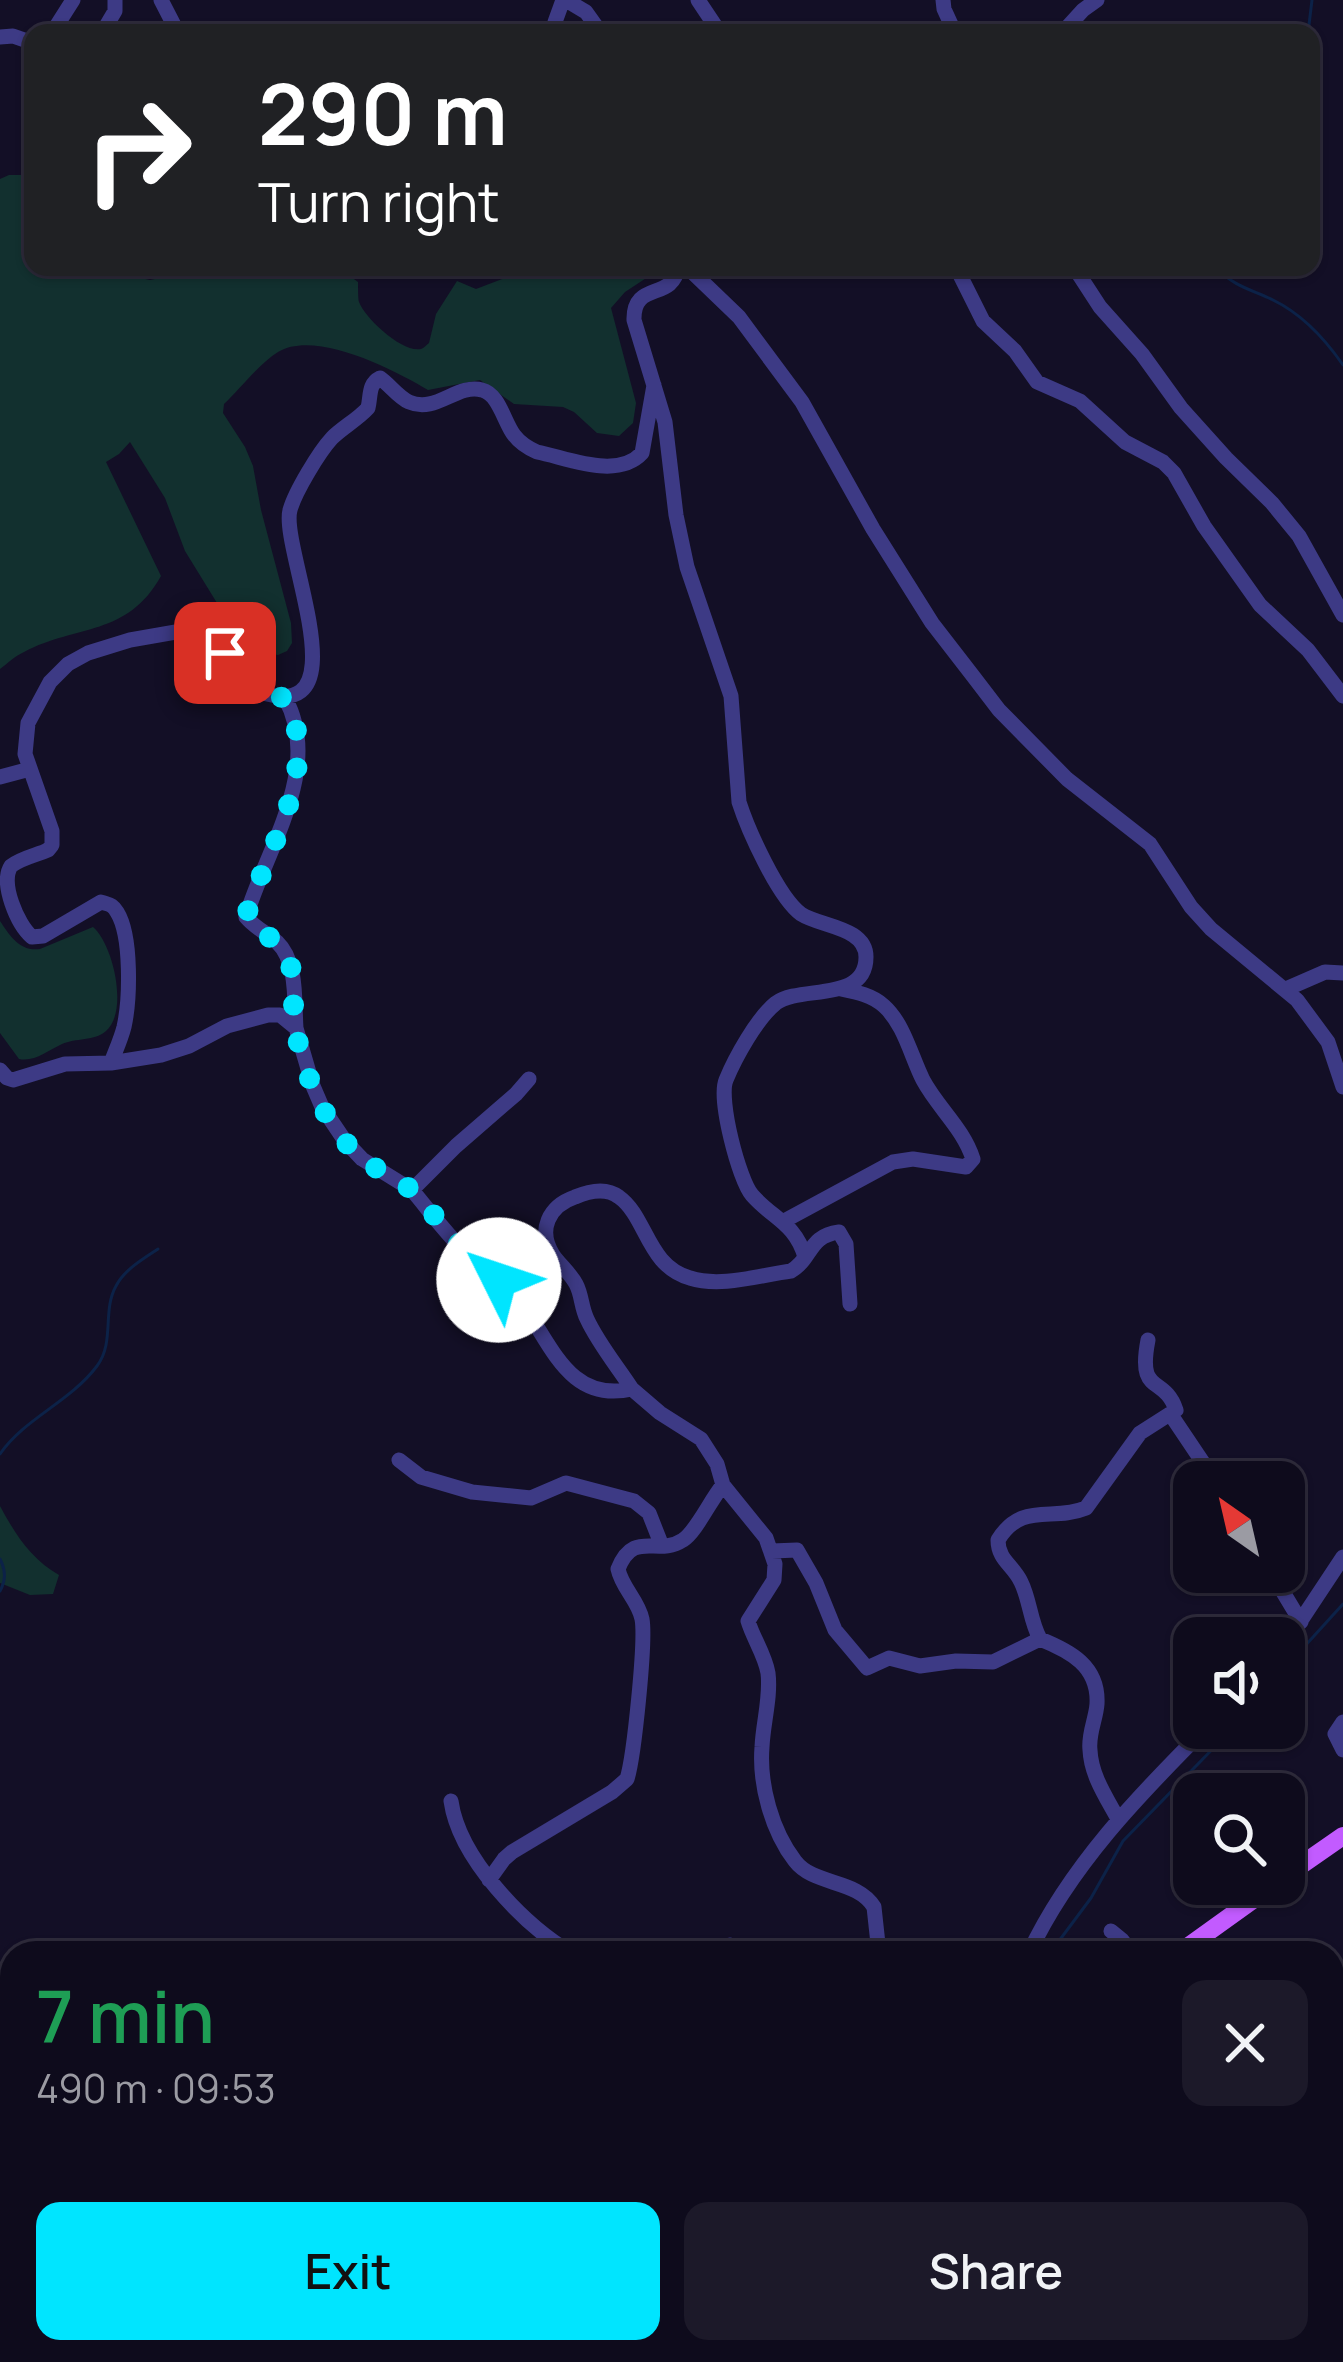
<!DOCTYPE html>
<html lang="en">
<head>
<meta charset="utf-8">
<style>
	body { margin:0; font-family:Manrope,sans-serif; background:#1c1929; color:#f1f3f6; height:100vh; display:flex; flex-direction:column; font-size:45px; white-space:nowrap }
	* { box-sizing:border-box; margin:0 }
	p { font-size:39px; color:#9b9ba3 }
	.icon { flex:none; width:66px; height:66px; fill:none; stroke:currentColor; stroke-width:2; stroke-linecap:round; stroke-linejoin:round }
	.map { position:relative; flex:1; overflow:hidden }
	.drawer { position:absolute; left:0px; top:1941px; width:1344px; height:423px; display:flex; flex-direction:column; background:#0e0b1c; border-radius:36px 36px 0 0; box-shadow:0 3px 9px #0004,0 0 0 3px #2e2b3b }
	.drawer>* { flex:none }
	.guide { position:absolute; left:24px; top:24px; width:1296px; height:252px; border-radius:24px; box-shadow:0 3px 9px #0004,0 0 0 3px #2e2b3b; background:#202124; color:#fff; overflow:hidden }
	.needle { width:78px; rotate:326deg }
	.fabs { position:absolute; left:1173px; top:1461px; display:grid; gap:24px }
	.fabs a { display:grid; place-items:center; width:132px; height:132px; border-radius:24px; background:#0e0b1c; box-shadow:0 3px 9px #0004,0 0 0 3px #2e2b3b; font-size:60px }
	.pin { position:absolute; display:grid; place-items:center; width:102px; height:102px; color:#fff; margin:-51px; border-radius:24px; box-shadow:0 6px 18px #0006 }
	.me { position:absolute; width:132px; margin:-66px; rotate:311deg; stroke-linejoin:round; filter:drop-shadow(0 0 9px #0008) }
	.turn { display:flex; align-items:center; gap:42px; height:252px; padding:0 36px; font-size:54px }
	.turn .icon { width:156px; height:156px; stroke-width:2.5 }
	.turn b { display:block; font-size:84px; line-height:102px }
	.round { display:grid; place-items:center; flex:none; width:126px; height:126px; border-radius:24px; background:#1c1929 }
	.summary { display:flex; align-items:center; justify-content:space-between; height:204px; padding:0 36px }
	h1 { font-size:72px; font-weight:600; line-height:90px; color:#1e9e55 }
	.button { display:flex; gap:24px; margin-top:auto; padding:24px 36px }
	.button a { flex:1; height:138px; border-radius:24px; background:#00e5ff; color:#111; font-size:48px; font-weight:600; line-height:138px; text-align:center }
	.button a+a { background:#1c1929; color:#f1f3f6 }
	.map>svg:first-child { display:block }
	.green { fill:#12302f }
	.lines { fill:none; stroke-linecap:round; stroke-linejoin:round }
	.stream { stroke:#0c2248; stroke-width:3 }
	.minor { stroke:#3d3a85; stroke-width:15 }
	.major { stroke:#c25bff; stroke-width:18 }
	.route { stroke:#00e5ff; stroke-width:21; stroke-dasharray:0 37.8 }
</style>
</head>
<body>
<div class="map">
<svg width="1343" height="2362" viewBox="0 0 1343 2362">
	<rect width="100%" height="100%" fill="#130f26"/>
	<path class="green" d="M9 175H33V267H90L150 280 211 267H337L358 282C358 284 358 300 359 302 365 318 402 353 421 349 424 348 426 345 429 343L436 314 457 281 476 289 534 267H663L625 292 611 308 636 403 633 423 619 436 597 433 574 412 563 407 514 404 480 380 428 390C395 370 315 329 278 352 260 363 240 389 224 404L223 413 245 447 253 466 261 510 291 623 292 643 287 651 278 655 266 653 217 603 185 551 165 498 130 442 119 454 106 462 161 576C127 637 77 624 24 652 15 656 8 663 0 669V179Z
		M0 921C10 936 20 952 40 949L93 927C113 944 129 1011 106 1031 95 1041 75 1038 62 1044 47 1051 35 1062 19 1059L0 1033Z
		M0 1506C15 1534 31 1559 59 1575L53 1594 30 1595 0 1583Z
		M0 2011 12 2022V2071L7 2085 12 2093V2248L0 2244Z"/>
	<g class="lines">
		<path class="stream" d="M1308 33 1312 0
			M1215 267C1235 287 1250 289 1273 300 1302 314 1325 339 1343 365
			M0 1454C25 1418 70 1402 97 1366 115 1342 102 1311 116 1286 124 1270 143 1259 158 1249
			M0 1559C6 1571 6 1580 0 1591
			M1284 1669 1343 1604
			M1050 1953 1091 1898 1123 1841 1233 1728
			M0 2083 12 2109
			M0 2205 12 2199
			M58 2352V2362
			M565 2352 571 2362
			M801 2352 803 2362"/>
		<path class="minor" d="M161 0 178 33
			M566 0 586 12 601 33
			M698 0 720 33
			M943 0 944 9 955 33
			M52 33 73 0
			M102 33 115 11V0
			M557 33 555 22 563 0
			M1062 33 1083 10 1097 0
			M0 37 13 36 33 43
			M678 267C673 302 633 280 634 320L665 422 676 515 687 567 731 696 739 802C748 830 778 897 801 914 821 927 866 927 866 957 866 1003 800 985 776 1003 757 1018 735 1058 726 1080 718 1099 739 1180 752 1195 773 1219 795 1223 805 1257
			M687 267 739 317 802 402 873 529 932 623 973 676 999 710 1067 779 1150 844 1191 907 1211 929 1297 1000 1328 1042 1343 1087
			M956 267 983 321 1015 351 1037 382 1080 401 1125 442 1163 462 1174 473 1204 526 1260 605 1308 650 1343 696
			M1074 267 1100 307 1142 354 1181 408 1226 458 1272 503 1299 536 1343 615
			M285 698C324 769 265 851 246 917 255 928 267 933 277 942 298 962 294 1001 296 1028
			M0 777 30 769
			M1286 989 1325 972 1343 973
			M111 1063C115 1052 121 1039 124 1027 130 1000 132 936 117 912 112 904 110 905 101 902L43 936 32 937C17 924 0 883 11 866 21 858 37 855 48 850L52 845V831L25 754 28 723 50 682 68 664 88 653 130 640 210 626C225 653 235 686 267 694 360 719 280 547 290 510 295 492 319 452 332 438 343 427 357 420 368 408 371 396 368 384 380 378 390 385 398 397 409 402 436 414 457 383 482 390 499 394 504 422 514 435 520 443 528 448 537 452 568 458 617 480 642 453L654 385
			M0 1070 7 1078 13 1080 65 1064 111 1063 161 1055 189 1046 227 1026 268 1015H280L296 1028 313 1086 322 1107 345 1141 362 1159 412 1190
			M529 1079 516 1094 456 1146 412 1190C432 1214 451 1240 474 1261 488 1274 504 1283 517 1298 550 1337 565 1404 632 1389L660 1413 701 1439 717 1464 723 1485 766 1538 775 1564 774 1580 748 1621C753 1638 765 1655 768 1673 771 1697 763 1723 762 1747 759 1785 772 1831 795 1861 814 1886 857 1879 874 1907L879 1953
			M784 1221 893 1162 913 1159 966 1167 973 1159C963 1128 938 1108 923 1080 911 1056 904 1024 884 1006 872 995 856 992 841 989
			M632 1389C617 1366 598 1343 587 1319 581 1307 582 1295 576 1284 570 1273 560 1265 553 1255 537 1230 549 1206 575 1197 589 1191 606 1187 619 1197 647 1217 647 1266 690 1278 721 1288 760 1275 791 1271 813 1258 808 1236 839 1232L846 1244 850 1304
			M1171 1415 1216 1482
			M399 1460 421 1477 472 1492 531 1498 566 1483 634 1501 649 1513 662 1546
			M772 1551 797 1550 816 1583 835 1630 867 1668 889 1658 920 1666 956 1661 993 1662 1040 1639C1070 1651 1099 1666 1097 1704 1096 1719 1088 1734 1090 1750 1091 1775 1106 1797 1118 1819
			M1271 1572 1301 1622
			M1040 1639C1030 1621 1030 1600 1021 1582 1013 1565 998 1560 998 1540 1022 1501 1052 1522 1086 1508L1140 1433 1176 1410C1164 1374 1137 1397 1148 1340
			M1284 1646 1343 1557
			M1343 1722 1335 1734 1343 1750
			M451 1801C459 1858 523 1924 571 1953
			M489 1880 504 1859 512 1852 612 1792 627 1779C634 1757 646 1641 642 1619 638 1600 622 1588 618 1569 634 1529 657 1557 683 1540 696 1532 711 1499 723 1485
			M1111 1931 1122 1940 1132 1953
			M730 1945 733 1953
			M1029 1953C1070 1866 1139 1795 1206 1728
			M1332 2248 1343 2247
			M598 2352 600 2362
			M1191 2352 1195 2362
			M791 2362V2352"/>
		<path class="major" d="M1284 1877 1343 1836
			M1179 1953 1275 1884
			M921 2362 926 2352"/>
	</g>
	<g class="lines">
		<path class="route" d="M225 653C243 685 249 691 285 698 324 768 265 851 246 917 257 932 277 938 286 955 298 976 291 1004 295 1028 300 1053 310 1084 322 1107 332 1125 346 1145 361 1158 378 1172 401 1178 415 1194 444 1224 464 1256 499 1280"/>
	</g>
</svg>
<div class="fabs">
<a><svg class="needle" viewBox="-14 -14 28 28"><path d="M0-13l5 13h-10z" fill="#e53935"/><path d="M0 13l5-13h-10z" fill="#9b9ba3"/></svg></a>
<a><svg class="icon" aria-label="sound" viewBox="0 0 24 24"><path d="M4 9h4l5-4v14l-5-4H4zM17 9q2 3 0 6"/></svg></a>
<a><svg class="icon" aria-label="search" viewBox="0 0 24 24"><circle cx="10" cy="10" r="6"/><path d="M15 15l6 6"/></svg></a>
</div>
<div class="pin" style="left:225px;top:653px;background:#d93025"><svg class="icon" aria-label="arrive" viewBox="0 0 24 24"><path d="M6 21V4h12l-3 4 3 4H6"/></svg></div>
<svg class="me" style="left:499px;top:1280px" viewBox="-20 -20 40 40"><circle r="19" fill="#fff"/><path d="M0-13L10 11 0 6-10 11z" fill="#00e5ff"/></svg>
<div class="guide">
<div class="turn"><svg class="icon" aria-label="right" viewBox="0 0 24 24"><path d="M7 20v-9h11M14 6l5 5-5 5"/></svg><div><b>290 m</b>Turn right</div></div>
</div>
<section class="drawer">
<div class="summary"><div><h1>7 min</h1><p>490 m · 09:53</p></div><a class="round"><svg class="icon" aria-label="close" viewBox="0 0 24 24"><path d="M6 6l12 12M18 6L6 18"/></svg></a></div>
<div class="button"><a>Exit</a><a>Share</a></div>
</section>
</div>
</body>
</html>
